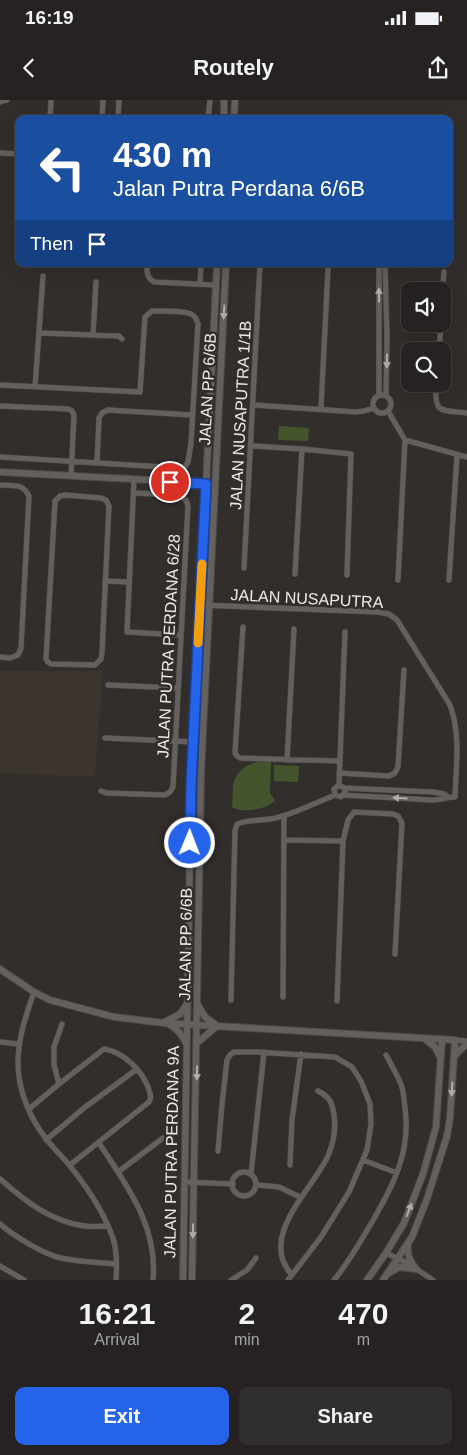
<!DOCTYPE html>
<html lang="en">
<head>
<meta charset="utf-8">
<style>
	body { margin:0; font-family:Arial,sans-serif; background:#312f2e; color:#f1f3f6; height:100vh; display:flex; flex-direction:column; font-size:19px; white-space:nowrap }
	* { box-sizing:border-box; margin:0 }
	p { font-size:16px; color:#a3a4a5 }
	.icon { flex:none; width:28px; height:28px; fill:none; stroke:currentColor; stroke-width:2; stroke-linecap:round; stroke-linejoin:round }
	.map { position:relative; height:1180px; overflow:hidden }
	.panel { display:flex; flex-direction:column; background:#252221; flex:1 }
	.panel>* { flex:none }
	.hud { position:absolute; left:15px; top:15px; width:438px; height:152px; border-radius:10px; box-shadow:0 5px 20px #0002,0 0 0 1px #423f3f; background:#1a4fa0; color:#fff; overflow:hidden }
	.controls { position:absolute; left:401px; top:182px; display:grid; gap:10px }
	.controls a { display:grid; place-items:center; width:50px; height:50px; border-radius:10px; background:#252221; box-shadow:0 5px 20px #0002,0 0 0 1px #423f3f; font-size:25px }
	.pin { position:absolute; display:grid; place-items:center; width:42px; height:42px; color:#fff; margin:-21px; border:2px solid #fff; border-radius:50%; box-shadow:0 1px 5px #0007 }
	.me { position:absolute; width:55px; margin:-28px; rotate:1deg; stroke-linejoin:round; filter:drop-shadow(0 0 4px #0008) }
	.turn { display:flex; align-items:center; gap:18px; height:105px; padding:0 15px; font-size:22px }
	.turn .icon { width:65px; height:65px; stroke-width:2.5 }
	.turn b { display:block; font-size:35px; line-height:42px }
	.then { display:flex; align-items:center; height:48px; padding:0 15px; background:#0003; gap:10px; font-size:19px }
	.eta { display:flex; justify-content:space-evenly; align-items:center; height:85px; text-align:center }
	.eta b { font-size:30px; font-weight:700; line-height:35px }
	.action { display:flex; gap:10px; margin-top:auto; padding:10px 15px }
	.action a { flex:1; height:58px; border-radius:10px; background:#2563eb; color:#fff; font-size:20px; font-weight:700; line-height:58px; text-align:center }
	.action a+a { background:#312f2e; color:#f1f3f6 }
	.status { display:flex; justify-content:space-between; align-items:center; height:35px; padding:0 25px; background:#252221; direction:ltr }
	.status svg { height:14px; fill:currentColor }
	header { display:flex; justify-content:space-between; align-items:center; height:65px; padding:0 15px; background:#252221; font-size:22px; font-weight:700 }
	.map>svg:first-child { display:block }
	.built { fill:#3c352e }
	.green { fill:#44552e }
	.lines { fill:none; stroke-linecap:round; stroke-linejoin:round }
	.minor-casing { stroke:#4c4a48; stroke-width:6 }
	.tertiary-casing { stroke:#4c4a48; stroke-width:8 }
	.minor { stroke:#63605e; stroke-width:5 }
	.tertiary { stroke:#63605e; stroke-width:6 }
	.oneway { fill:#afadac }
	.route-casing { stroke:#184099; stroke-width:12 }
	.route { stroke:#2563eb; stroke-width:9 }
	.slow { stroke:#f59e0b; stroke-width:9 }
	.labels { text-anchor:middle; stroke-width:5; stroke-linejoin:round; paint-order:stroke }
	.street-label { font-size:16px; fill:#eeeceb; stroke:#312e2c }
</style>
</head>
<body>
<div class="status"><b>16:19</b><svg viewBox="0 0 49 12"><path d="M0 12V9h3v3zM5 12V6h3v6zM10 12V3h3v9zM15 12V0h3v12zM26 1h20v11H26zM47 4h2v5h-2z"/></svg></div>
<header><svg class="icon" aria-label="back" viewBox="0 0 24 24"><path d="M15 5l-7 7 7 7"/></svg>Routely<svg class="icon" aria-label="share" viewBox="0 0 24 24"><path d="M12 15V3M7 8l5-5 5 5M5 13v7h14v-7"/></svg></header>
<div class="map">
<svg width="467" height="1180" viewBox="0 0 467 1180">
	<rect width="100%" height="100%" fill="#312e2c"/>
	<path class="built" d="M0 571H103L95 677 0 673Z"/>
	<path class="green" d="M279 326 309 328 308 341 278 340Z
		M259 662H271L270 693 275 700C273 702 271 704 269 705 260 710 240 713 232 707 233 701 232 687 234 681 238 671 247 663 259 662Z
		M274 665 299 666 298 682 274 681Z"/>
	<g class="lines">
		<g class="minor-casing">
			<path id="minor" d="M0 2 1 1 7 0
				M50 19 51 0
				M102 19 103 0
				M118 19 119 0
				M208 19 210 0
				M0 53 19 54
				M147 164C147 172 146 177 154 182L215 185
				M379 164V295
				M385 164 387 236 386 296
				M200 184 201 164
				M442 195 444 172
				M39 233 119 236 122 239
				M93 235 96 182
				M439 251 441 224
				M436 284C434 314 440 310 467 313
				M0 285 140 292 145 217 152 211C163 211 182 210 191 214 195 216 197 220 198 224L191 343 188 362 185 367 180 368 0 357
				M35 287 43 176
				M373 304a9 9 0 1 1 18 0a9 9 0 1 1-18 0Z
				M254 305 356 312 364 311 374 308
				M0 306 68 309 72 311 74 315 71 376
				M321 308 328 169
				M388 311 405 340 467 357
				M252 346 302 349 351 354 347 475
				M97 363 99 318 102 313 108 310 192 315
				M134 380 127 532 181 535
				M0 385C13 386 23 383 29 396L21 548 18 555 10 558 0 557
				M66 395 101 398 106 400 109 406 102 553 101 559 95 565 51 564 48 562 46 559 55 401 60 396Z
				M244 468 260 164
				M295 474 302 349
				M398 480 405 340
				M449 480 457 355
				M105 481 129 482
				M200 505 378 512 389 514 397 520 450 605C461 635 456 666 455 697 447 697 441 700 432 700L343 695
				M243 527 235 653 237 656 240 658 339 661
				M108 585 178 588
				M105 638 193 642
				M287 660 294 529
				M339 673 389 676 395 673 398 667 404 570
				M339 685 345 532
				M344 688 433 692 444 694 448 697
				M101 691 107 693 165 695 170 692 173 687 188 406 186 400 179 395 134 393
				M284 740 343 741
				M34 892C26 915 18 938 18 963 18 990 30 1019 47 1040 54 1049 63 1057 70 1066 87 1087 104 1113 113 1138 117 1151 117 1167 116 1180
				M283 897 284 716
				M231 900 235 731 237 724C249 719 263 721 276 718 296 713 315 703 335 695L341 697 345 692 344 688 339 685 334 689 335 695
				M337 901 343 741 348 720 354 712 393 714 398 716 402 723 395 854
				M455 940 467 941
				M0 942 18 944
				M59 984 54 965V947L62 924
				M29 1009 59 984 104 949C123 952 141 969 148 987 150 993 152 997 149 1002L70 1065
				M46 1040 84 1008 137 969
				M99 1043C127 1086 158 1126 153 1180
				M218 1051 222 1004 227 960 230 955 234 952H256L335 957 352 967 361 981 370 1004 371 1024 367 1050 349 1092 321 1137 288 1180
				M363 1060 397 1073
				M290 1065 292 1020 301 954
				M118 1072 163 1038
				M232 1084a12 12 0 1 1 24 0a12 12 0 1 1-24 0Z
				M251 1074 264 952
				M0 1079C25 1101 50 1121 84 1126 92 1127 100 1126 108 1126
				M185 1082 233 1084
				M256 1085 279 1087 300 1097
				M0 1124C14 1136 43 1154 61 1158 79 1162 98 1162 116 1164
				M386 1153 409 1164 433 1180
				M0 1166 24 1180
				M292 1175C257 1137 313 1089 328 1056 333 1044 336 1028 334 1015 332 1002 330 997 318 991
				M231 1180 247 1170 256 1158
				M334 1180C349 1162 360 1142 372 1122 393 1086 411 1052 405 1008 404 1000 404 990 400 982 396 973 391 964 386 955"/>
		</g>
		<g class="tertiary-casing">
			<path id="tertiary" d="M224 19V0
				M234 19 235 0
				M0 372 206 383
				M0 869 34 892 50 900 114 917 164 923 455 940 450 1018 447 1036 427 1099 412 1137 383 1180
				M198 905 205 917 216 925
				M165 922 180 914 187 904
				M170 925C178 929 182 935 186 943
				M426 940 435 947 440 957
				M197 943 217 926
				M454 957 460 950 467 944
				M408 1145C407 1155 410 1161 416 1169
				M389 1173 399 1167 416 1169
				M183 1180 191 686 217 164
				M192 1180 201 673 226 164
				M367 1180 386 1153 404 1123 423 1074 436 1027 442 940"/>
		</g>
		<use href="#minor" class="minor"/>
		<use href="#tertiary" class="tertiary"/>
	</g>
	<defs><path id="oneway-solid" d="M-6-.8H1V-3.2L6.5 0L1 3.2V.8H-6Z" transform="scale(1.25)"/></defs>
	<g class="oneway">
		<use href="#oneway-solid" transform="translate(379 195) rotate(-90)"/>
		<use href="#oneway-solid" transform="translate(224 212) rotate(93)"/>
		<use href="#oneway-solid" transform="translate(387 261) rotate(91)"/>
		<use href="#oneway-solid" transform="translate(400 698) rotate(-176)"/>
		<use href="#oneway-solid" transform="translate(197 973) rotate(91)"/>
		<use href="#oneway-solid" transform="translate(452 989) rotate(93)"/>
		<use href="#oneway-solid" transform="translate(409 1110) rotate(-69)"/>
		<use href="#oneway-solid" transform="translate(193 1131) rotate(91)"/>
	</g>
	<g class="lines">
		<g class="route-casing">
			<path id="route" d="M170 382 206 384 191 686 190 743"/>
		</g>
		<use href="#route" class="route"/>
		<path class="slow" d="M198 543 202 464"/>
	</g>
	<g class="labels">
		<g class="street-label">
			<text transform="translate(207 289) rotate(-87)" y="6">JALAN PP 6/6B</text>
			<text transform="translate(240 315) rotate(-87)" y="6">JALAN NUSAPUTRA 1/1B</text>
			<text transform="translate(307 498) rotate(3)" y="6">JALAN NUSAPUTRA</text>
			<text transform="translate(168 546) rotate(-87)" y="6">JALAN PUTRA PERDANA 6/28</text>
			<text transform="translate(185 844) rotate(-89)" y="6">JALAN PP 6/6B</text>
			<text transform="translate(171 1052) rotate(-89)" y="6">JALAN PUTRA PERDANA 9A</text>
		</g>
	</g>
</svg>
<div class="controls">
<a><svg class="icon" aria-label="sound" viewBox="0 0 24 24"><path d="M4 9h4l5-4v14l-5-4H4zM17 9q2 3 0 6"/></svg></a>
<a><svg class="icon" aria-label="search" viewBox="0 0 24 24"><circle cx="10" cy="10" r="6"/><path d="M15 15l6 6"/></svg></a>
</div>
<div class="pin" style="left:170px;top:382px;background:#d93025"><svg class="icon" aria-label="arrive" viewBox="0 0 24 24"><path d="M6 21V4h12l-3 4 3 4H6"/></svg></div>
<svg class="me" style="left:190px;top:743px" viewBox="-20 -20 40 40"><circle r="17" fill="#2563eb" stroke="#fff" stroke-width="3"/><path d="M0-11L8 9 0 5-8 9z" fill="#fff"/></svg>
<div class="hud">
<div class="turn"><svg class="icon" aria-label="left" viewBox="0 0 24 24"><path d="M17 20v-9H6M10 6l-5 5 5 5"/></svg><div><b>430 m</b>Jalan Putra Perdana 6/6B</div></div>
<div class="then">Then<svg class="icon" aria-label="arrive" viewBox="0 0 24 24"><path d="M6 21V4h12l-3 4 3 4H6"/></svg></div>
</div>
</div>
<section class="panel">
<div class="eta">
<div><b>16:21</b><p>Arrival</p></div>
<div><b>2</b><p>min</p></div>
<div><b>470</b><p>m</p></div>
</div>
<div class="action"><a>Exit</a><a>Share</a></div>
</section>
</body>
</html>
